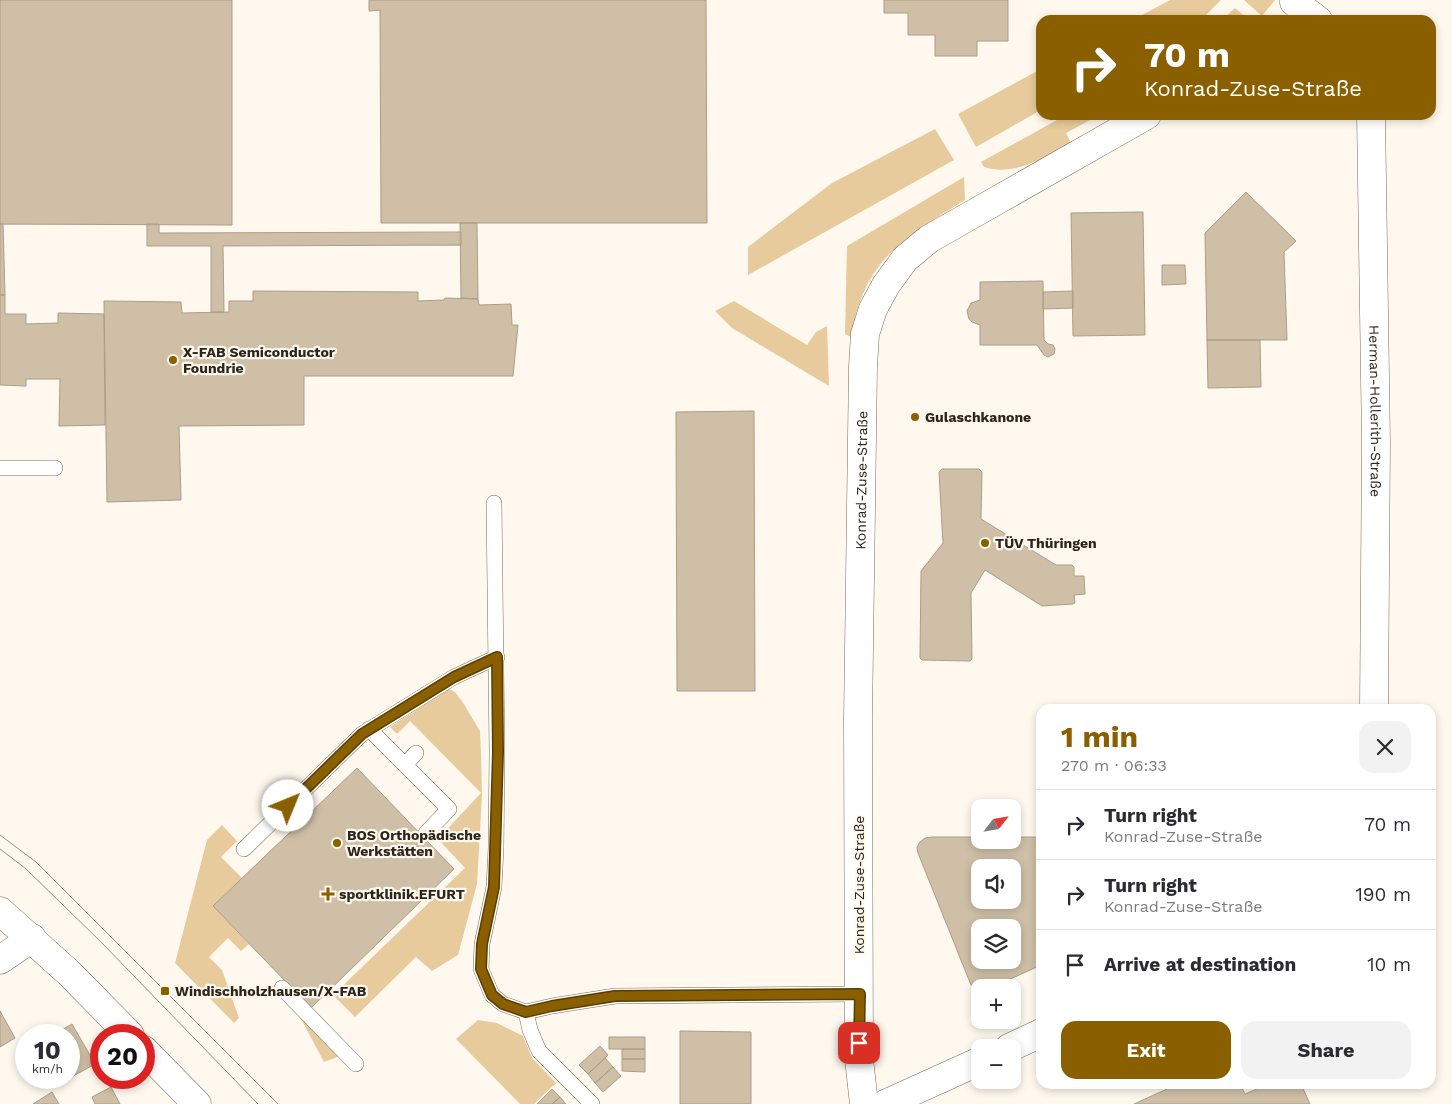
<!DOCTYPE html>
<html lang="en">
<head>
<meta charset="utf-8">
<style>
	body { margin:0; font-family:"Work Sans",sans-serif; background:#f2f2f3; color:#2b2b33; height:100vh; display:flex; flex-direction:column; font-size:19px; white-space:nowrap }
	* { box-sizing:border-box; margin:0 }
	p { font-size:16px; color:#7c7c81 }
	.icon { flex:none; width:28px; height:28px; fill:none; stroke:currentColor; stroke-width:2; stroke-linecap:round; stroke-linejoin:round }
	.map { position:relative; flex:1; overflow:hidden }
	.details { position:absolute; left:1036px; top:704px; width:400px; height:385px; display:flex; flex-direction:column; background:#fff; border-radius:15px; box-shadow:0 2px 8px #0003 }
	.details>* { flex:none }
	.guide { position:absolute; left:1036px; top:15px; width:400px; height:105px; border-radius:15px; box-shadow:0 2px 8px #0003; background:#895f00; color:#fff; overflow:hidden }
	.needle { width:32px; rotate:59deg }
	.fabs { position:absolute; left:971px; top:799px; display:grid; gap:10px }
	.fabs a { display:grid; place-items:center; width:50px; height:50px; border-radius:10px; background:#fff; box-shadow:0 2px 8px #0003; font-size:25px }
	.speed { position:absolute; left:15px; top:1024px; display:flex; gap:10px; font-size:25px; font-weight:700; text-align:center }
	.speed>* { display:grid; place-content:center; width:65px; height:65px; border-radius:50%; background:#fff; box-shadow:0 2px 8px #0003; line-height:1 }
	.speed small { font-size:12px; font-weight:400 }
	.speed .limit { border:8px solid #d22; background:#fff; color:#111 }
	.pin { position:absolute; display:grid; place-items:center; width:42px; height:42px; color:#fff; margin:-21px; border-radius:10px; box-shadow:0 2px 8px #0006 }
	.me { position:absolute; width:55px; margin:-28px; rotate:45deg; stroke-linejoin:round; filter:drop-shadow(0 0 4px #0008) }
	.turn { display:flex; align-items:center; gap:18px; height:105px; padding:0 25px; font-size:22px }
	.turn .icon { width:65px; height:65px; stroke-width:2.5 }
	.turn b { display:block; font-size:35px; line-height:42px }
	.round { display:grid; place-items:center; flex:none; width:52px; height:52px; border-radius:15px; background:#f2f2f3 }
	.headline { display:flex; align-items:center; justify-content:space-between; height:85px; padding:0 25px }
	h1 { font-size:30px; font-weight:700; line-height:38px; color:#895f00 }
	.action { display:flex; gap:10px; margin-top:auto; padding:10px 25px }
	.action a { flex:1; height:58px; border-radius:15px; background:#895f00; color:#fff; font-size:20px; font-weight:700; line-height:58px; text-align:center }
	.action a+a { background:#f2f2f3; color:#2b2b33 }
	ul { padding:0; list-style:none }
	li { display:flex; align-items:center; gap:15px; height:70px; padding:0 25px; border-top:1px solid #e1e1e2 }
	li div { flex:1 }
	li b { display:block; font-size:19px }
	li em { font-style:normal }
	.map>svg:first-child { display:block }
	.green { fill:#e8cb9c }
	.building { fill:#cebfa6; stroke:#ac9d86; fill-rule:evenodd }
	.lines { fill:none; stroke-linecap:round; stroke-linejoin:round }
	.lane-casing { stroke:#7a6c56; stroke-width:16 }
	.street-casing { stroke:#7a6c56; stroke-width:29 }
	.secondary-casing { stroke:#7a6c56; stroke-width:29 }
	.lane { stroke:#fff; stroke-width:15 }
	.street { stroke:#fff; stroke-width:28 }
	.secondary { stroke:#fff; stroke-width:28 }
	.tram { stroke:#938d83; stroke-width:1 }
	.route-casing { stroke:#593e00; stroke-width:12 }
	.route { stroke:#895f00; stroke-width:9 }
	.poi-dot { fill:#895f00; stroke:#fff8ee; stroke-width:2 }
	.labels { text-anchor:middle; stroke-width:4.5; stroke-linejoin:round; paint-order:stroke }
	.poi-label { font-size:14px; font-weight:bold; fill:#2b251c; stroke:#fff8ee; text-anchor:start }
	.street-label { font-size:14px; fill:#2b251c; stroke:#fff8ee }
</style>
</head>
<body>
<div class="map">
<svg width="1452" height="1104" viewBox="0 0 1452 1104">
	<rect width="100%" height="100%" fill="#fff8ee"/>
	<path class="green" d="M1170 0H1221L1201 20H1133Z
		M1244 0H1275L1262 16Z
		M1235 8 1249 20H1222Z
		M1041 69V110L976 147 958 114Z
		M1066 115H1093L1094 118 1066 133 1071 143C1045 157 1015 177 984 167L981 162Z
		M935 129 954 160 748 275V247L832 183Z
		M964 177 965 200C903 239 864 259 851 337L845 334 847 246Z
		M734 301 807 345 816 332 827 326 829 386 732 328 715 311Z
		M449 689 455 692 462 701 480 731 481 752 482 795 477 884 458 955 432 971 416 957 355 1017 333 995 465 868 438 839 481 793 410 721 397 734 390 727Z
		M222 825 237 841 221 857 242 878 213 906 249 944 241 951 228 938 209 957 222 970 239 1018 234 1023 175 963 207 840Z
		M303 1014 343 1055 324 1062 300 1017Z
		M478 1020 497 1023 523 1036 532 1058 556 1083 534 1104H520L456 1039Z"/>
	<path class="building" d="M0 0H232V225L0 224Z
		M369 0H706L707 223H381L380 10 369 11Z
		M884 0H1008V41H977V56H935V35H908V13H884Z
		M1246 192 1296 241 1284 252 1287 340H1207L1205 233Z
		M1143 212 1145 335 1073 336 1071 213Z
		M460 223H477L478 299 461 298Z
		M0 224H3L5 295H0Z
		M147 224H159V233L461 232V245L223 246 224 312H211V246H147Z
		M1162 265H1185L1186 284 1162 285Z
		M1043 281 1044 340 1048 344 1053 345 1055 349 1054 354 1048 357 1044 355 1037 345H980V325L972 322 969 319 967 311 971 303 980 300V282Z
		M253 291 418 292V301L444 300 445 298 478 299 479 305 511 304 512 325H518L513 376H304V425L179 426 181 500 107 502 104 301 181 302 182 313 229 312V301H253Z
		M1073 291V308L1043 309V292Z
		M0 295H5V314H26V324L58 323V313L104 314 105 425 59 426 60 379H26V386L0 385Z
		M1207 340H1260L1261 387 1208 388Z
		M754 411 755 691H677L676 412Z
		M942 469H979L982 472 981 519 1056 565H1072L1074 567V576H1084L1085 594 1074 595 1075 603 1073 604 1042 606 985 570 971 593 972 659 970 661 922 660 920 658 921 571 943 543 939 472Z
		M357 768 454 869 311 1008 213 906Z
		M932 837H980V840H1012V837H1041V965L991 988H980V990L976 989 971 985 918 853 917 847 920 842 925 838ZM980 868H1012V900H980ZM980 928H1012V960H980Z
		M0 1011 15 1038 0 1047Z
		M72 1024 95 1064 66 1080 65 1078H69V1035H53Z
		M680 1031 751 1032V1104H680Z
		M609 1037H645V1049H609Z
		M600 1046 608 1055 588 1074 579 1065Z
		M622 1049H645V1059H622Z
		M605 1058 613 1067 595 1083 588 1074Z
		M622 1059H645V1072L622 1071Z
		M613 1067 621 1076 603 1092 595 1083Z
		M1178 1084H1240L1245 1094 1268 1084H1301L1310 1104H1134Z
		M111 1087 120 1104H95L92 1097Z
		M552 1089 560 1097 552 1104H537Z
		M52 1092 59 1104H33Z
		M560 1097 566 1104H552Z"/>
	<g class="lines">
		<g class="lane-casing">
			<path id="lane" d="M0 468H55
				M494 503 497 752 496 848 494 887 482 944 481 969 492 995 503 1004 526 1012 552 1006 615 996 859 994
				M369 729 449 809 426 833
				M405 765 416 753
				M244 849 362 734 454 677 497 657
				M282 988 356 1064
				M526 1012 530 1030 539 1051 592 1104"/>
		</g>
		<g class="street-casing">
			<g id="street">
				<path d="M1294 2 1318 20"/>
				<path id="s1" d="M1371 115 1376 442 1374 709"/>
				<path d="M0 960 32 938"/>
				<path d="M1009 1048 1041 1033"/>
				<path id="s2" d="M864 1104 859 1059 858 719 863 367 865 334 873 309 886 285 905 259 929 239 1147 115"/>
				<path d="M885 1104 980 1061"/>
			</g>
		</g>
		<g class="secondary-casing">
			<path id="secondary" d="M0 911 69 973 130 1035
				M144 1050 197 1104"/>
		</g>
		<use href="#lane" class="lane"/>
		<use href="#street" class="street"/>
		<use href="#secondary" class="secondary"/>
		<path class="tram" d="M0 835 36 862 278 1104
			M0 849 25 868 101 942 258 1104"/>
	</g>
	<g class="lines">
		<g class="route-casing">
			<path id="route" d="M288 806 362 734 454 677 497 657 498 752 494 887 482 944 481 969 492 995 503 1004 526 1012 552 1006 615 996 860 994 859 1043"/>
		</g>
		<use href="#route" class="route"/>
	</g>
	<g class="poi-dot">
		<circle cx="173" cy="360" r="5"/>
		<circle cx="915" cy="417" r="5"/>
		<circle cx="985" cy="543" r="5"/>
		<circle cx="337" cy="843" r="5"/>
		<path d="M325.5 886.5h5v5h5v5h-5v5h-5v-5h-5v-5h5z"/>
		<rect x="160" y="986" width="10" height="10" rx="2.5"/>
	</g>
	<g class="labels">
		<g class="poi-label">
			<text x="183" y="357">X-FAB Semiconductor<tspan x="183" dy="16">Foundrie</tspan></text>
			<text x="925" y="422">Gulaschkanone</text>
			<text x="995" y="548">TÜV Thüringen</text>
			<text x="347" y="840">BOS Orthopädische<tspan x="347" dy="16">Werkstätten</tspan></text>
			<text x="339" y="899">sportklinik.EFURT</text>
			<text x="175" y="996">Windischholzhausen/X-FAB</text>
		</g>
		<g class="street-label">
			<text dy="5" stroke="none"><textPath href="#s1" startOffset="296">Herman-Hollerith-Straße</textPath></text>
			<text dy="5" stroke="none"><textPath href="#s2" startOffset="624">Konrad-Zuse-Straße</textPath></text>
			<text transform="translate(859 885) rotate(-90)" y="5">Konrad-Zuse-Straße</text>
		</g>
	</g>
</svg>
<div class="fabs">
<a><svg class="needle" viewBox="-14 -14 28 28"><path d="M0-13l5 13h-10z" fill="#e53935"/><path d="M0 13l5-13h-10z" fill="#7c7c81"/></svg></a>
<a><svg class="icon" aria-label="sound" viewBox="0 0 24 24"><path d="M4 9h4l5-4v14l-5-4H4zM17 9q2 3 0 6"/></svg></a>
<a><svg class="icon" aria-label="layers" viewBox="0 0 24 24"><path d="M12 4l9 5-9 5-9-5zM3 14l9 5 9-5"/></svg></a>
<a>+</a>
<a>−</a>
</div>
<div class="speed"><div>10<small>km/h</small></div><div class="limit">20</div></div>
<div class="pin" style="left:859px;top:1043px;background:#d93025"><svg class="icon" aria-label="arrive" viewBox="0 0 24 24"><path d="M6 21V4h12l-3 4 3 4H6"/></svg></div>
<svg class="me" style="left:288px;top:806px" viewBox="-20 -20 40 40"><circle r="19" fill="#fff"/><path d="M0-13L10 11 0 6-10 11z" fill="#895f00"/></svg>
<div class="guide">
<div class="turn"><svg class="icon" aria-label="right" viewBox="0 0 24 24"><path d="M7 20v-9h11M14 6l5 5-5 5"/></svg><div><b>70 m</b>Konrad-Zuse-Straße</div></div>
</div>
<section class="details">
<div class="headline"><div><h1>1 min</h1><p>270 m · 06:33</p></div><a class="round"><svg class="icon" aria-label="close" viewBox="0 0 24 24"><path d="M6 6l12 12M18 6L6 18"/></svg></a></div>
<ul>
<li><svg class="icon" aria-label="right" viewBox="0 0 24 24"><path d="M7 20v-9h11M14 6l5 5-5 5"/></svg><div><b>Turn right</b><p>Konrad-Zuse-Straße</p></div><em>70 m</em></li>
<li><svg class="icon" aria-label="right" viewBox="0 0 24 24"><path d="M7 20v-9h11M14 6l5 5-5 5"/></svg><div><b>Turn right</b><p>Konrad-Zuse-Straße</p></div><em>190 m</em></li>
<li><svg class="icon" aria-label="arrive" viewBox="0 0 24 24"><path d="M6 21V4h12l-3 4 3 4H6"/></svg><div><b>Arrive at destination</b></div><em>10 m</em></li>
</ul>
<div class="action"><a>Exit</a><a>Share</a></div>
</section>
</div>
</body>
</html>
